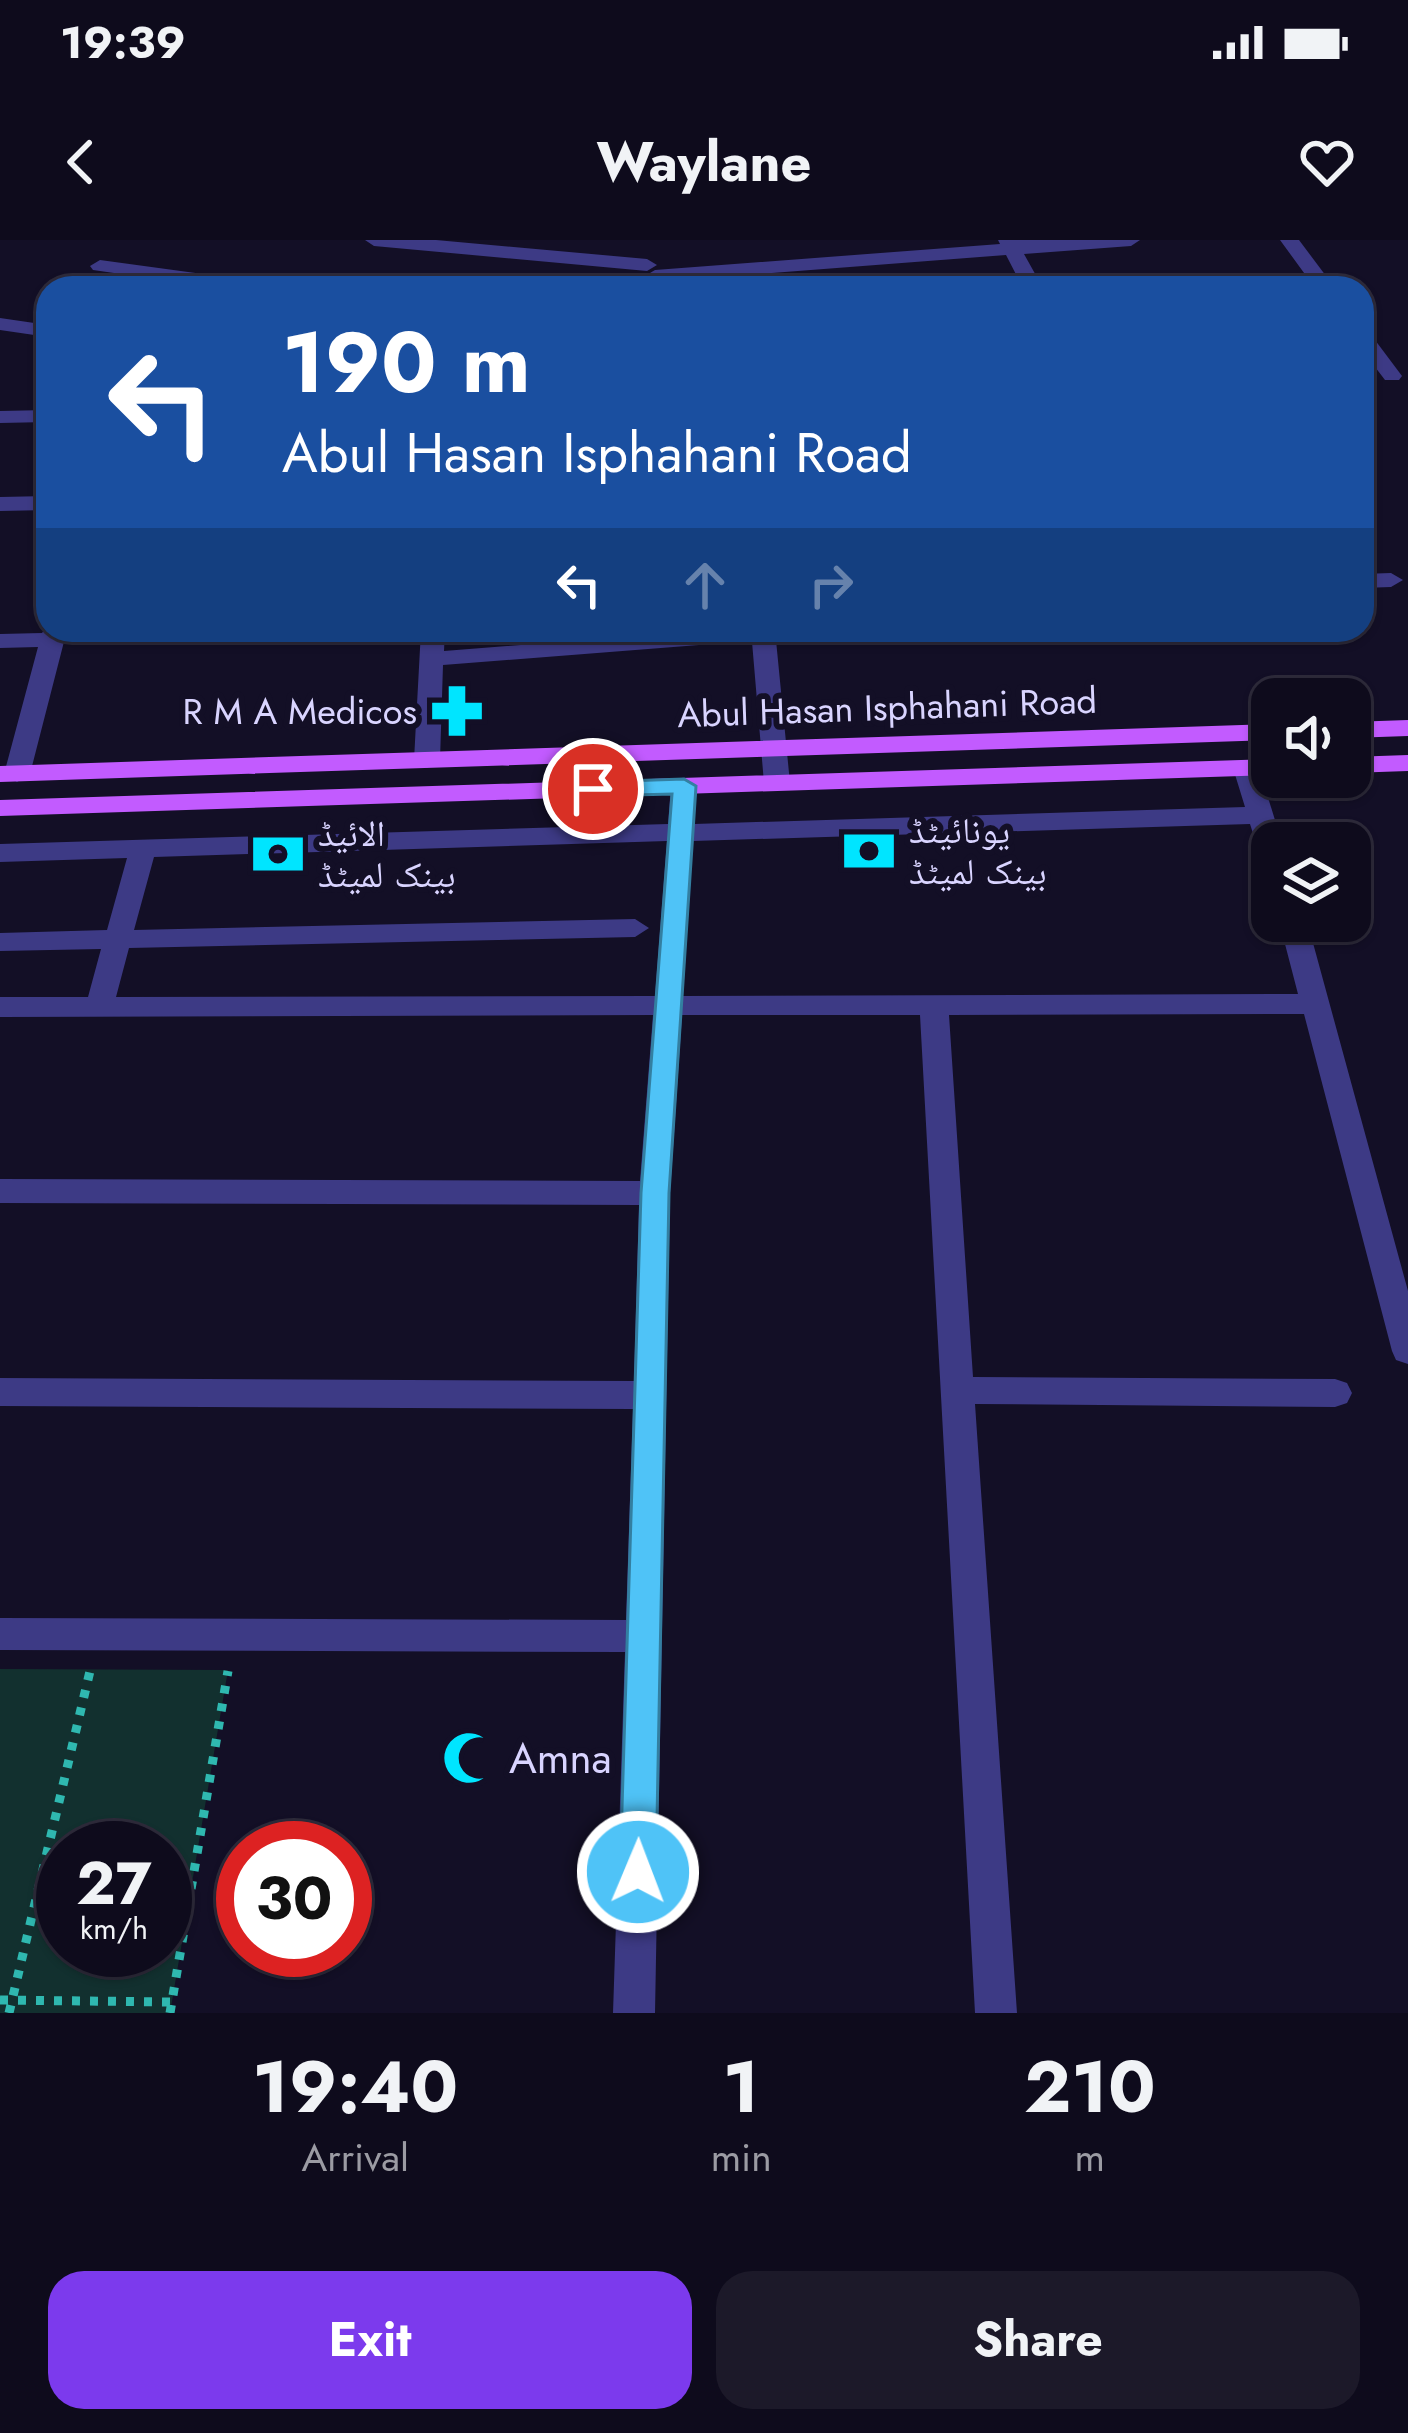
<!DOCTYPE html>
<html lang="en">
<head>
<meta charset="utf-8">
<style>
	body { margin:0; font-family:Jost,"Noto Naskh Arabic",sans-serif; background:#1c1929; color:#f1f3f6; height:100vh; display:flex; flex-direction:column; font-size:45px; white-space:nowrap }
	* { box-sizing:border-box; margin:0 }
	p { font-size:39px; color:#9b9ba3 }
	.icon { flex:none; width:66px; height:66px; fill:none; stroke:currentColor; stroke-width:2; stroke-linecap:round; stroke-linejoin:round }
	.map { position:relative; height:1773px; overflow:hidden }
	.panel { display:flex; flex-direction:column; background:#0e0b1c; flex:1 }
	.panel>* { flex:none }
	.top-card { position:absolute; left:36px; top:36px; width:1338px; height:366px; border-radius:36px; box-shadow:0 3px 9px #0004,0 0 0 3px #2e2b3b; background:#1a4fa0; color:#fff; overflow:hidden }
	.tools { position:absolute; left:1251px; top:438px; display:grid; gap:24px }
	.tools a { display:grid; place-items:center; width:120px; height:120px; border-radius:24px; background:#0e0b1c; box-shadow:0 3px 9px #0004,0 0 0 3px #2e2b3b; font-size:60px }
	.speed { position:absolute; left:36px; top:1581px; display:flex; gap:24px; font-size:60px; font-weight:700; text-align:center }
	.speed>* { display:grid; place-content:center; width:156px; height:156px; border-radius:50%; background:#0e0b1c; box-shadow:0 3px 9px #0004,0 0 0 3px #2e2b3b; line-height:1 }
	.speed small { font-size:30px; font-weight:400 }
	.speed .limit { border:18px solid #d22; background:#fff; color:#111 }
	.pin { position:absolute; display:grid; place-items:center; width:102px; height:102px; color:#fff; margin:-51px; border:6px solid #fff; border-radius:50%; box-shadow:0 3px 12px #0007 }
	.me { position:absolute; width:132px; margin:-66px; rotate:1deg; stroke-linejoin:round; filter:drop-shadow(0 0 9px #0008) }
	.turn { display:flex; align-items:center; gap:42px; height:252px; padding:0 48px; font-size:54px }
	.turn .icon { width:156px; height:156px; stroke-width:2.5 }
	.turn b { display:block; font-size:84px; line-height:102px }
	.lanes { display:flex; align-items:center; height:114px; padding:0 48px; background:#0003; justify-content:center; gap:60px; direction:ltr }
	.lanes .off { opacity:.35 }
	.eta { display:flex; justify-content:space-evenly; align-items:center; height:204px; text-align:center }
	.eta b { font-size:72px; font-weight:700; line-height:84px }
	.button { display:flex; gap:24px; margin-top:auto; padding:24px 48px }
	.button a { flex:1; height:138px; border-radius:36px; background:#7c3aed; color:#fff; font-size:48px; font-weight:700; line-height:138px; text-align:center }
	.button a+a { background:#1c1929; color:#f1f3f6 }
	.status { display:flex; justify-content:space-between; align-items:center; height:84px; padding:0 60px; background:#0e0b1c; direction:ltr }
	.status svg { height:33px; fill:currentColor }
	header { display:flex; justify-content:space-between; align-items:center; height:156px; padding:0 48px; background:#0e0b1c; font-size:54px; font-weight:700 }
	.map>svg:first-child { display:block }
	.green { fill:#12302f; fill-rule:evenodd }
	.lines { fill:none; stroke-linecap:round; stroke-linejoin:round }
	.path { stroke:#2fb8b0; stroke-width:9; stroke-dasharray:8 10; stroke-linecap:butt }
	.minor { fill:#3d3a85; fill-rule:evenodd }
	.major { fill:#c25bff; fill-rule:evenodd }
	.route { fill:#4fc3f7; stroke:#337fa1; stroke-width:3 }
	.labels { text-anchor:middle; stroke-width:12; stroke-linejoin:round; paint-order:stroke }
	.street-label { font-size:36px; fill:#d9d4ff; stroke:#130f26 }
	.poi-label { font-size:36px; fill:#d9d4ff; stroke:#130f26; text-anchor:start }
	.near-poi-label { font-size:42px; fill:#d9d4ff; stroke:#130f26; text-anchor:start }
</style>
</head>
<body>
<div class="status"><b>19:39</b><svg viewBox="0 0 49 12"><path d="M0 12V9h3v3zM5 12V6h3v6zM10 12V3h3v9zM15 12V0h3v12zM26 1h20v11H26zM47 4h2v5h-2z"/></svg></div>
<header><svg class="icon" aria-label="back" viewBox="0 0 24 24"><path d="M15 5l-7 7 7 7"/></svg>Waylane<svg class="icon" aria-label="heart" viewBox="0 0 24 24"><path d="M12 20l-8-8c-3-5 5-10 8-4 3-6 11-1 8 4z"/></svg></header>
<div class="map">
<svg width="1408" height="1773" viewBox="0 0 1408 1773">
	<rect width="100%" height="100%" fill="#130f26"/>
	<path class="green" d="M0 1429 228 1430 170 1773H0ZM63 1608H165V1710H63Z"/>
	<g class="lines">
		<path class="path" d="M0 1760 172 1762
			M9 1773 90 1431
			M170 1773 228 1431"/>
		<path class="minor" d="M365 0H436L647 19 657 25 647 31 374 6Z
			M998 0H1140L1131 6 1024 14 1043 48H1023L1006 15 655 42 645 36 655 30 1000 4Z
			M1280 0H1299L1335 48H1315Z
			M100 20 261 42 271 48H219L93 30 90 26Z
			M0 78 48 85V97L0 90Z
			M1362 90 1369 92 1402 136 1399 140H1385L1362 110Z
			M48 170V182L0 183V171Z
			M48 256V270L0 271V257Z
			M1362 334 1391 333 1403 340 1391 347 1362 348Z
			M48 385V390H67L30 534 17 542 4 534 38 407 0 408V394L42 393Z
			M421 390H445L444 411 699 391 711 398 699 405 443 425 440 520 427 528 414 520Z
			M751 390H775L790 543 777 551 764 543Z
			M1246 520 1259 528 1282 603H1272V621L1259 612 1250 584 693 601 683 756 1298 754 1279 681H1307L1408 1051V1124L1396 1120 1392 1111 1304 774 949 775 973 1137 1335 1139 1347 1143 1352 1153 1347 1163 1335 1167 975 1164 1017 1773H975L920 775H682L670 953 655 1773H613L625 1412 0 1410V1378L626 1380 633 1169 0 1166V1138L634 1141 639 965 0 963V939L640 941 653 775 0 777V757H88L101 709 0 711V693L107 690 127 618 0 622V604L668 584 671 546 684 538 697 546 694 584 1245 567 1233 528ZM667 601 655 756 116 757 129 708 635 697 649 688 635 679 134 690 154 617Z"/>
		<path class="major" d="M1408 480V496L1350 498V482Z
			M1272 484V500L0 542V526Z
			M1408 515V531L1350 533V517Z
			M1272 519V535L0 576V560Z"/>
	</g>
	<path class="route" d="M684 539 696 546 669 953 656 1632 650 1644 638 1649 625 1644 620 1632 641 953 672 554 593 556 581 549 593 542Z"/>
	<defs>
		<g id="pharmacy-bare" transform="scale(4.14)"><path d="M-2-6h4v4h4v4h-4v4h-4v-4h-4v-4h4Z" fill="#00e5ff" stroke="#130f26" stroke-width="2.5" paint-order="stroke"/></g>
		<g id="bank-bare" transform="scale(4.14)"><path d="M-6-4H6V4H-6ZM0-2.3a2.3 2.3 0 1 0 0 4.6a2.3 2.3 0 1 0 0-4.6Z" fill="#00e5ff" stroke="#130f26" stroke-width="2.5" paint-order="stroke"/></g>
		<g id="mosque-bare" transform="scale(4.14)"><path d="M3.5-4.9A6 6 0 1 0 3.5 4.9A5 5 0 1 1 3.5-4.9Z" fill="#00e5ff" stroke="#130f26" stroke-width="2.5" paint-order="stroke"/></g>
	</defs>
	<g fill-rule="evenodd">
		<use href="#pharmacy-bare" x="457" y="471"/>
		<use href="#bank-bare" x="869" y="611"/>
		<use href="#bank-bare" x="278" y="614"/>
		<use href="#mosque-bare" x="469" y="1518"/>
	</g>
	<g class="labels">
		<g class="street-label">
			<text transform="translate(887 467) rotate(-2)" y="13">Abul Hasan Isphahani Road</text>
		</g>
		<g class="poi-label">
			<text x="417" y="484" text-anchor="end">R M A Medicos</text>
			<text x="909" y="603">یونائیٹڈ<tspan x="909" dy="41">بینک لمیٹڈ</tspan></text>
			<text x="318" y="606">الائیڈ<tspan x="318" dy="41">بینک لمیٹڈ</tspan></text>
		</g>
		<g class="near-poi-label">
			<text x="509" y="1533">Amna</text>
		</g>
	</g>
</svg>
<div class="tools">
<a><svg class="icon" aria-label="sound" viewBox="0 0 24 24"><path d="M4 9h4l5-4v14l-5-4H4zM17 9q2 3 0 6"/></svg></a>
<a><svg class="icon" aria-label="layers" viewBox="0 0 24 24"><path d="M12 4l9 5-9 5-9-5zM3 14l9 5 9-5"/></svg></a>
</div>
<div class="speed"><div>27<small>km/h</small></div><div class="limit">30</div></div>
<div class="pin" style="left:593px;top:549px;background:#d93025"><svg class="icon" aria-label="arrive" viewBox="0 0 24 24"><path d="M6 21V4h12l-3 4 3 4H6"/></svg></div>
<svg class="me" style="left:638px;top:1632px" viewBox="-20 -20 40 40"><circle r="17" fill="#4fc3f7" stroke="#fff" stroke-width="3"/><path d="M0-11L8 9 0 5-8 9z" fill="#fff"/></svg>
<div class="top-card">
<div class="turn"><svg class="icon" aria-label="left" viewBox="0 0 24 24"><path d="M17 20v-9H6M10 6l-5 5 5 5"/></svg><div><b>190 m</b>Abul Hasan Isphahani Road</div></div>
<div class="lanes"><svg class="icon" aria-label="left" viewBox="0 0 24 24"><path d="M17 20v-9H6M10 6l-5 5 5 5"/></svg><svg class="icon off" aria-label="ahead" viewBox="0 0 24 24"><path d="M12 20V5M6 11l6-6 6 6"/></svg><svg class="icon off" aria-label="right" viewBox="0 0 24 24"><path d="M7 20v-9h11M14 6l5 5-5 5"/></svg></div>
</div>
</div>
<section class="panel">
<div class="eta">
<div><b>19:40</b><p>Arrival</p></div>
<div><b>1</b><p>min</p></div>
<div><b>210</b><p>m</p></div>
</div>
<div class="button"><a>Exit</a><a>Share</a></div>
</section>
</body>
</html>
